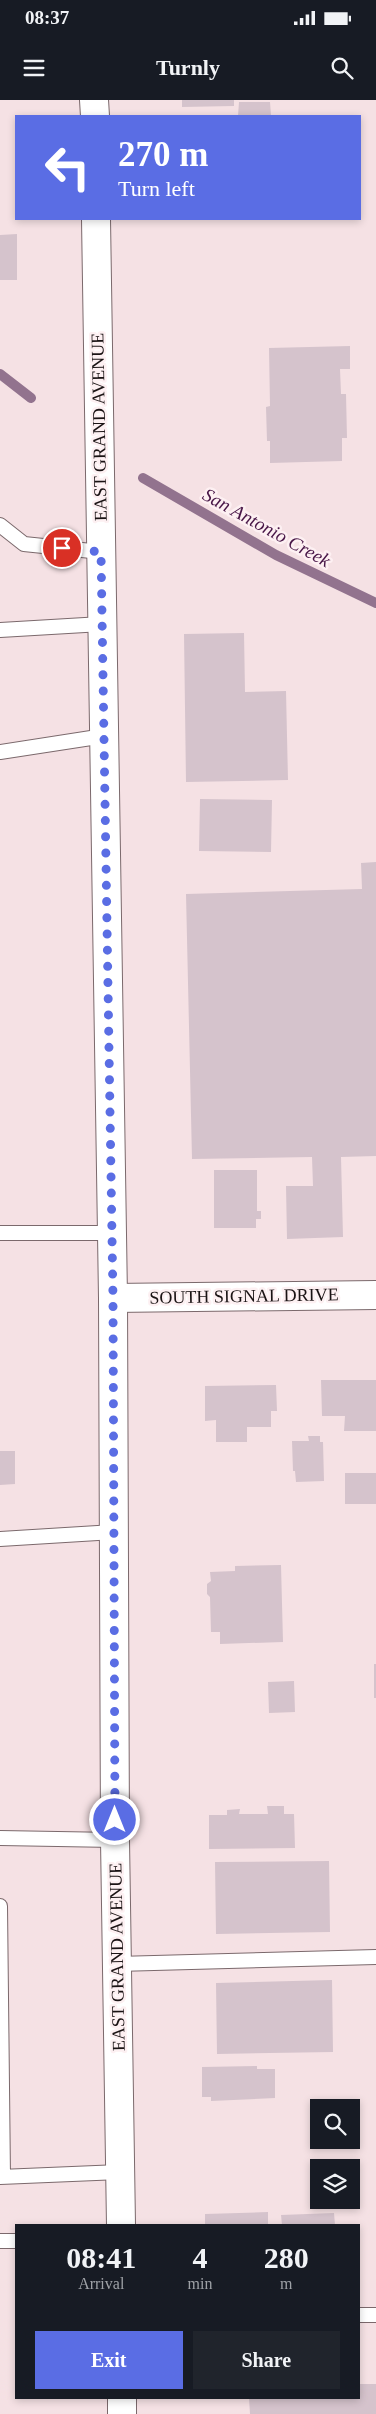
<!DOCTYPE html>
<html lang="en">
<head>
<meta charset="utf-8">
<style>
	body { margin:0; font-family:Georgia,serif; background:#20242c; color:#f1f3f6; height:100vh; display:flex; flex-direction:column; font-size:19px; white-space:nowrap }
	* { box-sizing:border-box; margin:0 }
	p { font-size:16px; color:#9ea1a6 }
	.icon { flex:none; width:28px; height:28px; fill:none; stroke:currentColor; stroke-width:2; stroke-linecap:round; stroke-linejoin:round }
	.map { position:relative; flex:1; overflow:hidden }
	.sheet { position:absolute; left:15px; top:2124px; width:345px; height:175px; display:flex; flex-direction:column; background:#171b24; border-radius:0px; box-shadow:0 2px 8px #0003 }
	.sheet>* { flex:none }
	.guide { position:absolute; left:15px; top:15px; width:346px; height:105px; border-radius:0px; box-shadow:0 2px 8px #0003; background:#5a6de4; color:#fff; overflow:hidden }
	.controls { position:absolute; left:310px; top:1999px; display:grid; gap:10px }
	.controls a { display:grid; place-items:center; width:50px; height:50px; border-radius:0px; background:#171b24; box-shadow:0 2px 8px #0003; font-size:25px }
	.pin { position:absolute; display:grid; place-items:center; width:42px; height:42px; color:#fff; margin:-21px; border:2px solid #fff; border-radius:50%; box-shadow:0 1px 5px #0007 }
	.me { position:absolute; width:55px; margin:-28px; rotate:0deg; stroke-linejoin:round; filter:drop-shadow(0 0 4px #0008) }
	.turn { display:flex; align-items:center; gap:18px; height:105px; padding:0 20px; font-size:22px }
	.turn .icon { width:65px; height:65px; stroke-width:2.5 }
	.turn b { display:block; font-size:35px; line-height:42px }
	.eta { display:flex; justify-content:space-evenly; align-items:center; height:85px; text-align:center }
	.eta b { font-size:30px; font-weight:600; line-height:35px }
	.primary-button { display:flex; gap:10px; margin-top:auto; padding:10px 20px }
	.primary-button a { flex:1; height:58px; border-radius:0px; background:#5a6de4; color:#fff; font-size:20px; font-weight:600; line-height:58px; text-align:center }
	.primary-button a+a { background:#20242c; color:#f1f3f6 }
	.status { display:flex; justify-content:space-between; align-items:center; height:35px; padding:0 25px; background:#171b24; direction:ltr }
	.status svg { height:14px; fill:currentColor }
	header { display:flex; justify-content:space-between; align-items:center; height:65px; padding:0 20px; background:#171b24; font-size:22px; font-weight:600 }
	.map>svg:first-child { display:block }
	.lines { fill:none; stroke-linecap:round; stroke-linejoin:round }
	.stream { stroke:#92738e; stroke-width:10 }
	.building { fill:#d5c3cc }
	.service-casing { stroke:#7b696c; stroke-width:16 }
	.minor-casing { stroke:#7b696c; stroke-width:30 }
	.tertiary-casing { stroke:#7b696c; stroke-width:30 }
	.service { stroke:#fff; stroke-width:14 }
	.minor { stroke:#fff; stroke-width:28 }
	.tertiary { stroke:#fff; stroke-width:28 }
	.route { stroke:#5a6de4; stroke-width:9; stroke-dasharray:0 16.2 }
	.labels { text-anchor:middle; stroke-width:5; stroke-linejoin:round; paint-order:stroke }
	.street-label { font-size:18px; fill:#1a1314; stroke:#fdf0f2 }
	.water-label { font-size:19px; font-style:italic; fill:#481647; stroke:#fdf0f2 }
</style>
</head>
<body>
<div class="status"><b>08:37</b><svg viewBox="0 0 49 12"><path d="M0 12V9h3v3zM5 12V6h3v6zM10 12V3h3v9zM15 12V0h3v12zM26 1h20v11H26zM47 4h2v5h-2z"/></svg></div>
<header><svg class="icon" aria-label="menu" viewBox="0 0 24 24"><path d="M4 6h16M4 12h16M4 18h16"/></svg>Turnly<svg class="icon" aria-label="search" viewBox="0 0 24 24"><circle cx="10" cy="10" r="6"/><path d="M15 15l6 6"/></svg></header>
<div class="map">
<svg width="376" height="2314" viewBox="0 0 376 2314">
	<rect width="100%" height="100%" fill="#f5e1e4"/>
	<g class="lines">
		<path class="stream" d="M0 274 31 298
			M143 378 276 455 376 503"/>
	</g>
	<path class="building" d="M182 0H234V6L182 7Z
		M239 2H270L271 16H238Z
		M17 134V180H0V135Z
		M350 246V269H340L341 294H346L347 338H342V361L270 363V341H267L266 307 270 306 269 248Z
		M244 533 245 592 286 591 288 680 186 682 184 534Z
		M200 699 272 700 271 752 199 751Z
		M376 762V1056L341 1057 343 1137 287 1139 286 1086H313L312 1057 192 1059 186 794 362 789 361 763Z
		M214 1070H257V1111H261V1119H256V1128H214Z
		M321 1280H376V1331H344L345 1316H322Z
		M276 1285 277 1311H271V1327H247V1342H216V1320L205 1321V1286Z
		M308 1336H320V1342H323L324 1381 296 1382 295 1371H293L292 1341H309Z
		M0 1351H15V1384L0 1385Z
		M345 1373H376V1404H345Z
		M281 1465 283 1542 220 1544V1532H211L210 1497 207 1494V1484L211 1481 210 1472 235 1471V1466Z
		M374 1564H376V1598H374Z
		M294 1581 295 1612 269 1613 268 1582Z
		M267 1706H284V1714H294L295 1748 209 1749V1715H227V1710L240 1709 239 1714H268Z
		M329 1761 330 1832 216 1834 215 1762Z
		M332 1880 333 1952 217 1954 216 1883Z
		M257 1966V1969H275V1998L211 2001V1997H202V1967Z
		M268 2112V2125H205V2114Z
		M334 2113 335 2125H282L281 2115Z
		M359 2284H376V2314H250L249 2298H359Z"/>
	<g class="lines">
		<g class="service-casing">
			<path id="service" d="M0 425 24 444 101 452
				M0 530 102 524
				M0 652 104 636
				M0 1133H111
				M0 1439 114 1432
				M0 1738 115 1740
				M0 1806 3 2077
				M117 1864 376 1857
				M0 2077 120 2072
				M0 2141H16
				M359 2215H376"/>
		</g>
		<g class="minor-casing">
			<path id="minor" d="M113 1198 376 1195"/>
		</g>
		<g class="tertiary-casing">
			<path id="tertiary" d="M94 0 95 16
				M96 119 113 1198 115 1740 121 2125
				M122 2298V2314"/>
		</g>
		<use href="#service" class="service"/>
		<use href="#minor" class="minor"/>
		<use href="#tertiary" class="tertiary"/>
	</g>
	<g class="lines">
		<path class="route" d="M62 448 101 452 113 1198 115 1720"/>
	</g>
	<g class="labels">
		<g class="street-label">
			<text transform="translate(99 327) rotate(-91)" y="6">EAST GRAND AVENUE</text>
			<text transform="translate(244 1196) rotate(-1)" y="6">SOUTH SIGNAL DRIVE</text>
			<text transform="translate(117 1857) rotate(-91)" y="6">EAST GRAND AVENUE</text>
		</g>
		<g class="water-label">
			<text transform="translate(267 427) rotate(29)" y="7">San Antonio Creek</text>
		</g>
	</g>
</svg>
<div class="controls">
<a><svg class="icon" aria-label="search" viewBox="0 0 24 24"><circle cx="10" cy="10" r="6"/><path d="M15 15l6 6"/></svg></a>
<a><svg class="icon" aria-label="layers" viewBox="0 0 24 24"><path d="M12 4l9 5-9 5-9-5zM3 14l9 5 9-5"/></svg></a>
</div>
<div class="pin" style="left:62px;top:448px;background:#d93025"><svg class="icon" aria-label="arrive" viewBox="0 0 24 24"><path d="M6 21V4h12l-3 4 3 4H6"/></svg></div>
<svg class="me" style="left:115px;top:1720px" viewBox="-20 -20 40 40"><circle r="17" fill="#5a6de4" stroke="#fff" stroke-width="3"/><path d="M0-11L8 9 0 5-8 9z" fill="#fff"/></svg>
<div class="guide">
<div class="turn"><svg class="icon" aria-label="left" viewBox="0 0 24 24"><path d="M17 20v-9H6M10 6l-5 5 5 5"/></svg><div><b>270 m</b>Turn left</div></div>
</div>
<section class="sheet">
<div class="eta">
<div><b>08:41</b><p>Arrival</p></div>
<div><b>4</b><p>min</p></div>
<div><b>280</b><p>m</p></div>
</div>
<div class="primary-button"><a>Exit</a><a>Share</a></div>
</section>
</div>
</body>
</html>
